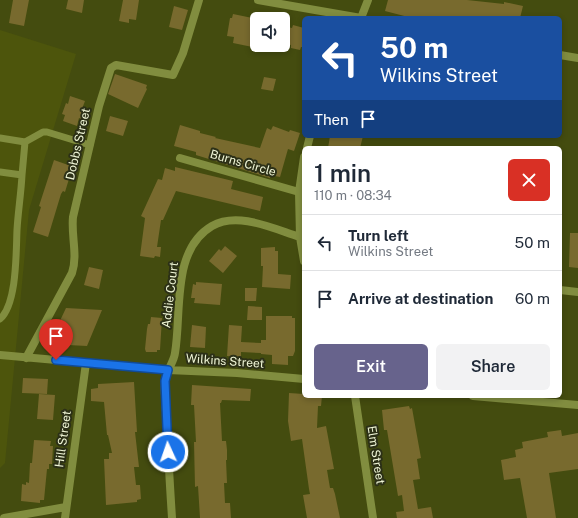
<!DOCTYPE html>
<html lang="en">
<head>
<meta charset="utf-8">
<style>
	body { margin:0; font-family:"Public Sans",sans-serif; background:#f2f2f3; color:#1f2937; height:100vh; display:flex; flex-direction:column; font-size:15px; white-space:nowrap }
	* { box-sizing:border-box; margin:0 }
	p { font-size:13px; color:#747a83 }
	.icon { flex:none; width:22px; height:22px; fill:none; stroke:currentColor; stroke-width:2; stroke-linecap:round; stroke-linejoin:round }
	.map { position:relative; flex:1; overflow:hidden }
	.details { position:absolute; left:302px; top:146px; width:260px; height:252px; display:flex; flex-direction:column; background:#fff; border-radius:6px; box-shadow:0 2px 6px #0003 }
	.details>* { flex:none }
	.top-card { position:absolute; left:302px; top:16px; width:260px; height:122px; border-radius:6px; box-shadow:0 2px 6px #0003; background:#1a4fa0; color:#fff; overflow:hidden }
	.fabs { position:absolute; left:250px; top:12px; display:grid; gap:8px }
	.fabs a { display:grid; place-items:center; width:40px; height:40px; border-radius:6px; background:#fff; box-shadow:0 2px 6px #0003; font-size:20px }
	.pin { position:absolute; display:grid; place-items:center; width:34px; height:34px; color:#fff; margin:-41px -17px; border-radius:50% 50% 50% 0; rotate:-45deg; box-shadow:0 0 4px #0007 }
	.pin .icon { rotate:45deg }
	.me { position:absolute; width:44px; margin:-22px; rotate:357deg; stroke-linejoin:round; filter:drop-shadow(0 0 3px #0008) }
	.turn { display:flex; align-items:center; gap:14px; height:84px; padding:0 12px; font-size:18px }
	.turn .icon { width:52px; height:52px; stroke-width:2.5 }
	.turn b { display:block; font-size:28px; line-height:34px }
	.then { display:flex; align-items:center; height:38px; padding:0 12px; background:#0003; gap:8px; font-size:15px }
	.round { display:grid; place-items:center; flex:none; width:42px; height:42px; border-radius:6px; background:#f2f2f3 }
	.headline { display:flex; align-items:center; justify-content:space-between; height:68px; padding:0 12px }
	h1 { font-size:24px; font-weight:600; line-height:30px }
	.action { display:flex; gap:8px; margin-top:auto; padding:8px 12px }
	.action a { flex:1; height:46px; border-radius:6px; background:#67638c; color:#fff; font-size:16px; font-weight:600; line-height:46px; text-align:center }
	.action a+a { background:#f2f2f3; color:#1f2937 }
	ul { padding:0; list-style:none }
	li { display:flex; align-items:center; gap:12px; height:56px; padding:0 12px; border-top:1px solid #e0e1e3 }
	li div { flex:1 }
	li b { display:block; font-size:15px }
	li em { font-style:normal }
	.map>svg:first-child { display:block }
	.built { fill:#4d550c }
	.building { fill:#786a2e }
	.lines { fill:none; stroke-linecap:round; stroke-linejoin:round }
	.service { stroke:#818d3f; stroke-width:7 }
	.minor { stroke:#818d3f; stroke-width:8 }
	.route-casing { stroke:#114b97; stroke-width:10 }
	.route { stroke:#1a73e8; stroke-width:7 }
	.labels { text-anchor:middle; stroke-width:4; stroke-linejoin:round; paint-order:stroke }
	.street-label { font-size:12px; fill:#eff5d6; stroke:#2c3017 }
</style>
</head>
<body>
<div class="map">
<svg width="578" height="518" viewBox="0 0 578 518">
	<rect width="100%" height="100%" fill="#444c0f"/>
	<path class="built" d="M0 30 76 54 29 210 5 463 0 468Z"/>
	<path class="building" d="M13 0H29L24 26 9 23Z
		M68 0H84L82 13 66 9Z
		M123 0H139L136 20 129 19V23L119 21Z
		M388 0H467L504 4V2L523 6 520 18H412L385 11Z
		M174 6 188 10 182 30 169 27Z
		M233 14 257 19V48L233 43 234 37 227 36 230 18H232Z
		M293 25 304 28V47H301L300 50 291 48V45L283 43V26L292 28Z
		M115 74 147 85 146 88 147 89 138 108 108 94Z
		M264 77 276 79 273 91 261 89Z
		M70 96 85 101 82 109 85 110 82 119 79 118 77 126 63 121 65 115 62 114 66 103 68 104Z
		M110 116 128 121 123 136 106 131Z
		M180 125 200 131V133L216 137 215 138 260 148 267 128 271 130 273 126 289 132 290 130 300 133 294 151 288 149 280 177 270 175V178L196 155V152L174 146Z
		M330 136H363L360 148H328Z
		M54 160 71 166 70 168 72 169 65 192 63 191 61 194 48 237 33 232 41 207 39 206Z
		M175 167 233 181 231 189 263 197 260 211 176 191 163 220H161L157 247H161L160 257 155 256 154 258 140 256 145 218 141 216 158 179 162 180 165 168 175 171Z
		M570 233H578V268L569 267Z
		M225 246 237 256 223 273 209 261 219 249 221 251Z
		M275 247V251H278V274L291 275 290 289 262 287 263 266H261V248Z
		M89 267 103 270 99 289 84 285Z
		M196 282 222 284 220 305 194 303 195 298H191L193 284 196 285Z
		M245 288H257L256 301H245Z
		M248 306 262 307V320H247Z
		M66 308 102 310 87 346 49 344Z
		M266 316H292V318H295V351L293 356H288V365L272 364V355L261 354V353L241 352V357L227 356 229 325 242 326 241 342 261 343V340H266Z
		M151 317 162 318 160 350H157V352H146L145 349 147 329 148 324H150Z
		M192 325 206 327 205 348 190 347Z
		M23 378 48 379 47 394 22 393Z
		M134 382 137 432H135L139 467H134L136 485H140L141 499 137 500V502L106 505 104 459H109V453H112L108 435H107L104 402 91 401V389L98 388V384Z
		M192 385 251 389 250 401 222 400 221 403H220L222 441H226L227 450V460H226L227 483H224L225 503H230L231 518H200L198 486 195 487 194 442H196L194 405H191Z
		M289 393 304 394V396H322L321 406H318L317 428 326 426 334 469 327 470 330 488H333L335 494 340 518H307L303 495 310 494 309 489 302 439 291 441 288 421Z
		M39 394 55 395 53 420 37 419Z
		M409 406 410 409 412 408 421 458 417 459 420 479 413 480 418 509 431 507 433 518H397L396 512 404 511 402 495 398 496 387 430H384L382 410Z
		M561 430 562 436 578 433V469L549 473 556 518H527L520 478 504 480 501 460 516 457 515 450 523 448 522 442 548 437 547 432Z
		M34 440 51 441 50 446H53L52 464H49V469H47L44 500H40V503L21 501 22 484 26 485V482L29 483 30 463H32Z"/>
	<g class="lines">
		<path class="service" d="M0 138 25 142 43 132H47L90 145
			M0 172 22 175 25 142
			M0 319C17 304 16 253 17 230 18 212 21 194 22 175"/>
		<path class="minor" d="M258 0 361 18 368 0
			M560 55 578 58
			M307 148 310 136
			M304 157 299 192 300 237 304 261
			M180 158 299 192
			M560 290 578 292
			M0 355 168 370 237 373 304 379
			M26 358 72 273C78 255 71 236 73 217L99 106 111 68 116 65 173 75 183 53 199 0
			M355 396 373 518
			M473 396 578 405
			M4 518 66 507
			M65 518 86 363
			M172 518C170 487 168 455 167 424 166 410 164 395 165 381 166 371 174 362 175 353 182 312 171 250 212 226 238 211 274 229 300 237"/>
	</g>
	<g class="lines">
		<g class="route-casing">
			<path id="route" d="M56 360 168 370 165 381 168 452"/>
		</g>
		<use href="#route" class="route"/>
	</g>
	<g class="labels">
		<g class="street-label">
			<text transform="translate(78 144) rotate(-77)" y="4">Dobbs Street</text>
			<text transform="translate(243 163) rotate(16)" y="4">Burns Circle</text>
			<text transform="translate(170 295) rotate(-83)" y="4">Addie Court</text>
			<text transform="translate(225 361) rotate(4)" y="4">Wilkins Street</text>
			<text transform="translate(63 439) rotate(-82)" y="4">Hill Street</text>
			<text transform="translate(376 455) rotate(81)" y="4">Elm Street</text>
		</g>
	</g>
</svg>
<div class="fabs">
<a><svg class="icon" aria-label="sound" viewBox="0 0 24 24"><path d="M4 9h4l5-4v14l-5-4H4zM17 9q2 3 0 6"/></svg></a>
</div>
<div class="pin" style="left:56px;top:360px;background:#d93025"><svg class="icon" aria-label="arrive" viewBox="0 0 24 24"><path d="M6 21V4h12l-3 4 3 4H6"/></svg></div>
<svg class="me" style="left:168px;top:452px" viewBox="-20 -20 40 40"><circle r="17" fill="#1a73e8" stroke="#fff" stroke-width="3"/><path d="M0-11L8 9 0 5-8 9z" fill="#fff"/></svg>
<div class="top-card">
<div class="turn"><svg class="icon" aria-label="left" viewBox="0 0 24 24"><path d="M17 20v-9H6M10 6l-5 5 5 5"/></svg><div><b>50 m</b>Wilkins Street</div></div>
<div class="then">Then<svg class="icon" aria-label="arrive" viewBox="0 0 24 24"><path d="M6 21V4h12l-3 4 3 4H6"/></svg></div>
</div>
<section class="details">
<div class="headline"><div><h1>1 min</h1><p>110 m · 08:34</p></div><a class="round" style="background:#d93025;color:#fff"><svg class="icon" aria-label="close" viewBox="0 0 24 24"><path d="M6 6l12 12M18 6L6 18"/></svg></a></div>
<ul>
<li><svg class="icon" aria-label="left" viewBox="0 0 24 24"><path d="M17 20v-9H6M10 6l-5 5 5 5"/></svg><div><b>Turn left</b><p>Wilkins Street</p></div><em>50 m</em></li>
<li><svg class="icon" aria-label="arrive" viewBox="0 0 24 24"><path d="M6 21V4h12l-3 4 3 4H6"/></svg><div><b>Arrive at destination</b></div><em>60 m</em></li>
</ul>
<div class="action"><a>Exit</a><a>Share</a></div>
</section>
</div>
</body>
</html>
